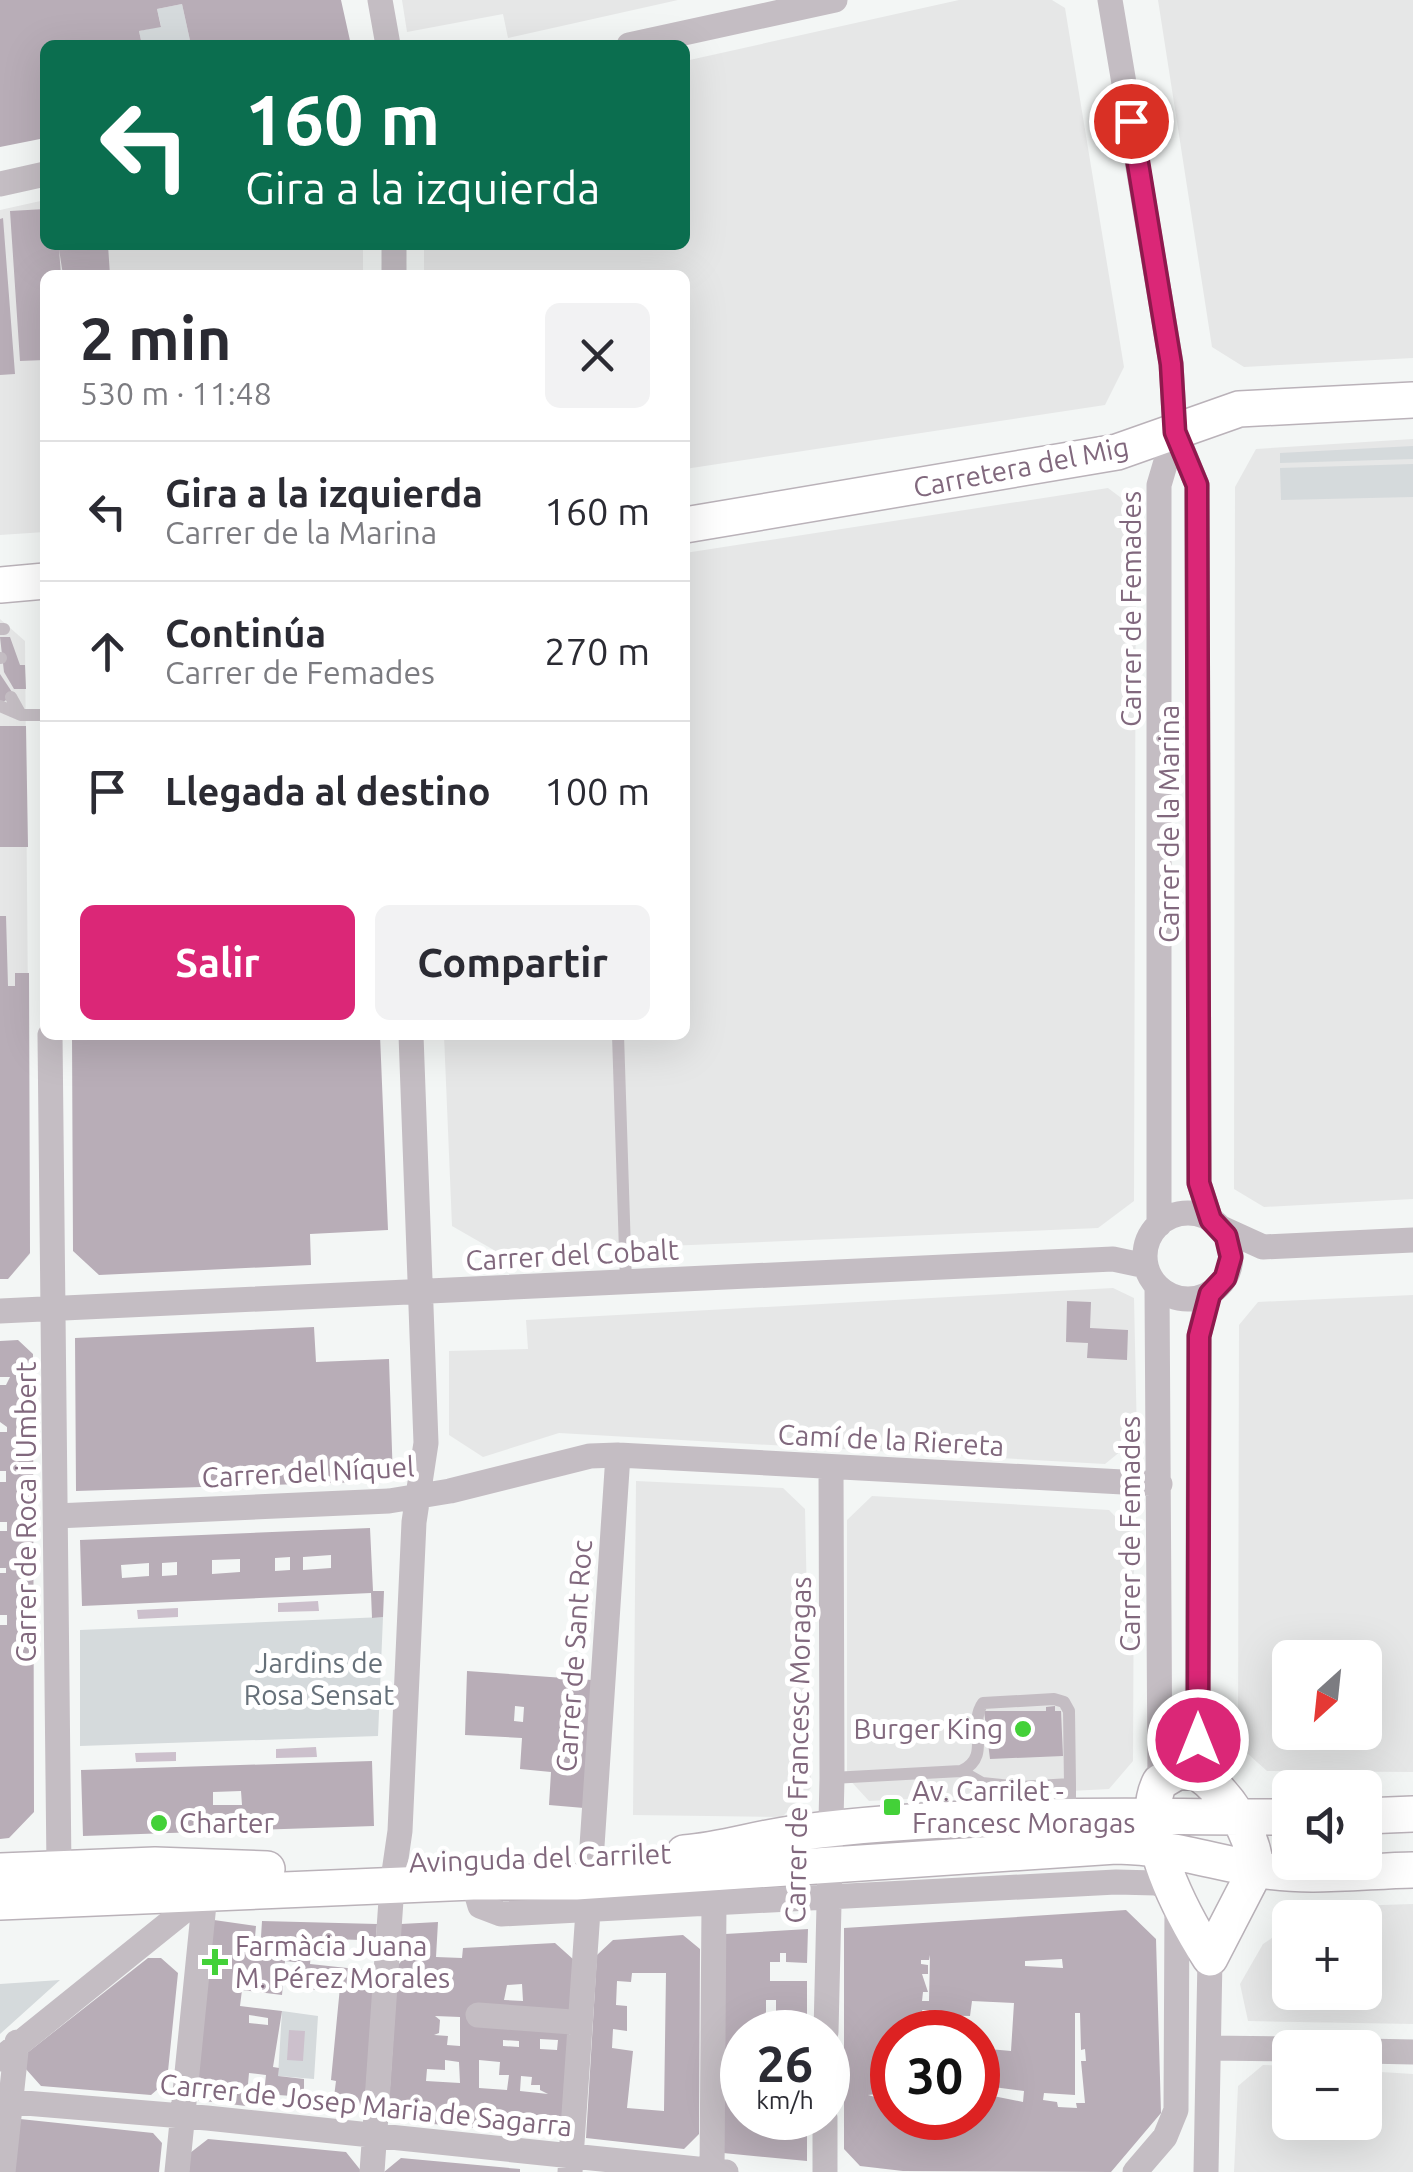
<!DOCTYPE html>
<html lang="es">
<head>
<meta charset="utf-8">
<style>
	body { margin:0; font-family:Ubuntu,sans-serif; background:#f2f2f3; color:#2b2b33; height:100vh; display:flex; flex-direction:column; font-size:38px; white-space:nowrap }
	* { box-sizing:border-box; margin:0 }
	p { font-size:32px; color:#7c7c81 }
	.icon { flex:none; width:55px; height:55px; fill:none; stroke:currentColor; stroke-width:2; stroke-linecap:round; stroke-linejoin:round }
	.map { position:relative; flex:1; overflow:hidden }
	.details { position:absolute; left:40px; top:270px; width:650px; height:770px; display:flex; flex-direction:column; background:#fff; border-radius:15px; box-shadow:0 10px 40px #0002 }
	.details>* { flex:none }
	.top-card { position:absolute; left:40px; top:40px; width:650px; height:210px; border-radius:15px; box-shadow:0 10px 40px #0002; background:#0b6e4f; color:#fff; overflow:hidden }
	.needle { width:65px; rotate:207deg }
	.fabs { position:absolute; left:1272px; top:1640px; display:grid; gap:20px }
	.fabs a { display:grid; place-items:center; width:110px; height:110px; border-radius:15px; background:#fff; box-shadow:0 10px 40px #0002; font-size:50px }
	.speed { position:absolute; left:720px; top:2010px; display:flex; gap:20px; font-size:50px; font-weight:700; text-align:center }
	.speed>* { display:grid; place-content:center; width:130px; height:130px; border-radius:50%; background:#fff; box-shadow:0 10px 40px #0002; line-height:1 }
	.speed small { font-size:25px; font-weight:400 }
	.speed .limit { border:15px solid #d22; background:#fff; color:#111 }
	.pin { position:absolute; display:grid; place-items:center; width:85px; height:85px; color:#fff; margin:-42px; border:5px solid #fff; border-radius:50%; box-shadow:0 2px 10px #0007 }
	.me { position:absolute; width:110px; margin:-55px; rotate:0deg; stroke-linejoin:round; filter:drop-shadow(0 0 8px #0008) }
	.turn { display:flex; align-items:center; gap:35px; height:210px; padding:0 40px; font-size:45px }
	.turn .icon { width:130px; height:130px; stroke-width:2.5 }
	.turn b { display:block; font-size:70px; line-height:85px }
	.round { display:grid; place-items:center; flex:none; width:105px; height:105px; border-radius:15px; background:#f2f2f3 }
	.summary { display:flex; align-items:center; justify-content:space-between; height:170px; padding:0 40px }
	h1 { font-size:60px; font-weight:600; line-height:75px }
	.action { display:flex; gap:20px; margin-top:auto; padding:20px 40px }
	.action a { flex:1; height:115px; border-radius:15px; background:#db2777; color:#fff; font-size:40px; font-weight:600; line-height:115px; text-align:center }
	.action a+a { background:#f2f2f3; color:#2b2b33 }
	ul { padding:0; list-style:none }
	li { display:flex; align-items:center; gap:30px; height:140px; padding:0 40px; border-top:2px solid #e1e1e2 }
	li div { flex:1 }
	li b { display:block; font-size:38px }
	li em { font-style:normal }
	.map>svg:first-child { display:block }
	.built { fill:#e6e7e7; fill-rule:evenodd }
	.green { fill:#d5dadc }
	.water { fill:#ccc0cc }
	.building { fill:#b8adb7; fill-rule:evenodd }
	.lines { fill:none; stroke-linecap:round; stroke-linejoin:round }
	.secondary-casing { stroke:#bab2b9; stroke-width:38 }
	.lane { stroke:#c4bdc3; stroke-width:12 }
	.street { stroke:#c4bdc3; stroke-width:25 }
	.secondary { stroke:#fff; stroke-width:35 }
	.route-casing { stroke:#8e194d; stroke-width:25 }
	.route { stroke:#db2777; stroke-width:18 }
	.poi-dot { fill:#43d138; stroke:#fff; stroke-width:4 }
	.labels { text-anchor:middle; stroke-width:10; stroke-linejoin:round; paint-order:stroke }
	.street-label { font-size:28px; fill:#81687d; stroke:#fff }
	.park-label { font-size:28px; fill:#667079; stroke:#fff }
	.poi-label { font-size:28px; fill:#81687d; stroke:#fff; text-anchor:start }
</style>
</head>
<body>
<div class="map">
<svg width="1413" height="2172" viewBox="0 0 1413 2172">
	<rect width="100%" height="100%" fill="#f3f6f5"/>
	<path class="built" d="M402 0H678L508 38 503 14 407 32Z
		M959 0H1052L1065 8 1124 367 1105 405 685 469V275H424V245H685V61Z
		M1158 0H1413V358L1244 367 1212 347Z
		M45 200V245H363V275H45V532L0 535V210Z
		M1413 439V1199L1264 1207 1234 1189 1235 487 1256 449Z
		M1108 488 1136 509 1134 1201 1098 1228 499 1253 452 1226 444 1035H685V553Z
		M0 619 25 641 30 1254 8 1279H0Z
		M1113 1288 1134 1298 1137 1438 1105 1464 559 1433 483 1457 449 1435V1351L528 1349 526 1320Z
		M1413 1295V1772L1267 1771 1238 1745 1239 1325 1258 1302ZM1290 1658H1365V1732H1290Z
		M636 1481 783 1488 805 1509 811 1788 782 1817 633 1815Z
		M872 1496 1109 1510 1134 1536 1133 1761 1109 1789 869 1801 847 1777V1520Z
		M1413 1904V2024L1248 2021 1240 1984 1263 1944 1290 1926V1992H1365V1918L1303 1917 1320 1907Z
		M1263 2065 1290 2066V2122H1365V2071L1413 2074V2172H1234L1238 2086Z"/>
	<path class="green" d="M182 4 191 45H142L139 31 161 26 157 9Z
		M1413 446V459L1280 463V453Z
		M1413 464V497L1281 500 1280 468Z
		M383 1617 378 1736 80 1746V1630Z
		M60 1980 0 2034V1984Z
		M282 2011 318 2016 314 2079 278 2076Z"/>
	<path class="water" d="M318 1601 319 1611 278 1612V1603Z
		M178 1608V1617L138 1619 137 1610Z
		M316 1747 317 1757 276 1758V1749Z
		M176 1752V1761L136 1762 135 1753Z
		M289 2030 305 2031 303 2061 287 2060Z"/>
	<path class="building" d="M0 0H341L351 45H191L182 4 157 9 161 27 139 31 142 45H45V138L0 147Z
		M45 209V245H108L110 275H63L59 249 61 275H45V360L20 361 10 211Z
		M3 218 15 374 0 375V219Z
		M0 637H10L20 665H25L26 689H14L4 672Z
		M0 674 14 695 0 704Z
		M0 726H26L28 847H0Z
		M0 916H6L8 986H15V973H29L30 1253 8 1279H0Z
		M72 1035H380L388 1230 310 1234 311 1265 99 1275 73 1251Z
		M1067 1301 1091 1302 1090 1328 1128 1330 1127 1360 1087 1358 1088 1343 1066 1342Z
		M314 1327 316 1362 389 1359 393 1481 76 1491 75 1338Z
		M18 1340 33 1354 34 1812 9 1838 0 1839V1625H7V1615H0V1573H6V1568H0V1531H7V1522H0V1482H6V1471H0V1432H7V1427L0 1422V1385H6L10 1377H0V1341Z
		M370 1528 373 1591H384L383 1617 372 1618 371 1593 82 1606 80 1540ZM331 1555V1568L303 1570V1557ZM290 1557V1570L275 1571V1558ZM240 1559V1572L212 1574V1560ZM177 1562V1575L162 1576V1563ZM149 1563V1576L122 1578 121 1565Z
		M467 1671 592 1680 584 1808 549 1805 551 1772 520 1769 522 1738 465 1735ZM515 1706 524 1707 523 1722 514 1721Z
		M1055 1706V1711H1061L1063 1756 990 1759 984 1711H1046V1707Z
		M372 1761 374 1826 83 1836 81 1770ZM241 1791 242 1805H213V1792Z
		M1126 1910 1156 1939 1161 2113 1111 2172 903 2171 860 2166 844 2149V1928ZM930 1955 929 2001H922L923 1992H928L922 1974H928V1965L921 1964V1960H929ZM1062 1959 1063 1968 1025 1966V1961ZM972 2001 1014 2003 1011 2051 978 2048V2085L1024 2091 1023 2102 978 2093V2118H892V2102L868 2095 892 2092V2032L928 2028 922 2010H929V2015L970 2016ZM1075 2013H1080L1081 2050 1085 2049 1086 2061H1081L1085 2103H1076L1077 2108 1058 2107 1057 2102 1043 2100 1044 2093 1075 2095Z
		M214 1920 256 1926 255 1937H261L262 1921 377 1924 375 1950 362 1949V1940L328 1939 327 1949 306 1948 305 1953 311 1954 310 1964 375 1971 365 2101 348 2115 291 2109 292 2096 264 2094 266 2075 249 2073 246 2106 196 2100ZM285 1961 303 1963 300 1989 331 1991V1986L340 1987 331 2080 336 2081 334 2097 329 2099 304 2094V2079L278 2076 279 2068 273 2067 282 2011 240 2006 242 1990 282 1995ZM249 2015 268 2018V2025L249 2023Z
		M438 1922 436 1957 462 1958 463 1948 555 1943 574 1960 562 2137 404 2121 389 2103 398 1965 407 1955H399L401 1924ZM522 1984 523 2001 504 2000 507 1985ZM435 2016 460 2017V2046L447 2045 448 2036 434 2035 439 2033 440 2020ZM540 2039 558 2040 557 2050 540 2049ZM503 2040 519 2041V2047L503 2046ZM445 2060 459 2062 460 2083 426 2081 427 2069 445 2070ZM479 2060 500 2062 499 2075H509L507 2090 479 2088ZM521 2076 532 2077 531 2085H540V2090L548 2094 520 2091Z
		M808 1929 807 1963 786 1962V1953H780V1962H770V1981H807V2032H742V2118L807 2123V2161L723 2153 725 1934ZM766 2000H776V2019H766Z
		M683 1935 700 1949 699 2134 684 2149 586 2138 597 1955 613 1940ZM632 1973H666L664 2111 627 2108 633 2051 612 2048 613 2029 627 2031V2006L616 2005 617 1981 631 1982Z
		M148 1958H161L178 1973 167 2081 151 2095 41 2086 25 2068 27 2053Z
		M20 2119 153 2133 162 2143 159 2172H13Z
		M208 2139 346 2152 362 2172H189L190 2153Z
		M401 2158 520 2169V2172H384Z"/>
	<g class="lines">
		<g class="secondary-casing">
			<path id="secondary" d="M685 525 1117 452 1239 409 1413 400
				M0 585 45 581
				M1197 1772C1227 1793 1253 1832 1256 1869L1210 1958C1184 1917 1135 1829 1160 1782L1177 1772Z
				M1365 1816 1413 1814
				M684 1853C722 1850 758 1838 796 1833 959 1811 1126 1817 1290 1817
				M0 1871 155 1865 267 1869
				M0 1902 473 1882H576L1116 1846C1168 1847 1206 1860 1255 1869 1306 1879 1362 1871 1413 1870"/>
		</g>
		<path class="lane" d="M0 629H4
			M0 658H1
			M11 697 21 715
			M0 706 21 715H45
			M618 1035 626 1282
			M961 1771C993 1757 967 1725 983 1703L1054 1699 1064 1702 1069 1711 1070 1784
			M832 1778 961 1771 982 1783 1021 1787 1070 1784V1814"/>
		<path class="street" d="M380 0 388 45
			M1110 0 1171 363 1175 431 1159 485V1225
			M629 45 835 0
			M0 184 45 174
			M394 245V275
			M1175 431 1197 485 1199 1183 1211 1220
			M50 1035 59 1869
			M1145 1256a43 43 0 1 1 86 0a43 43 0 1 1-86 0Z
			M1219 1227 1263 1247 1413 1240
			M1157 1286 1160 1782
			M0 1311 1113 1259 1146 1266
			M56 1516 389 1501 450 1491 590 1456 618 1455 1160 1484
			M1197 1772 1199 1336 1209 1293
			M591 1861 618 1455
			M473 1882 480 1906 501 1914 1116 1882 1156 1883 1174 1890
			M478 2015 572 2022
			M826 2032 832 1778 831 1468
			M1209 2048 1290 2049
			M1365 2051 1413 2052
			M0 2059 205 1894
			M0 2101 207 2118 726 2172
			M3 2172 17 2042
			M177 2172 205 1894 198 1880
			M372 2172 392 1886 400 1831 414 1522 426 1443 411 1035
			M570 2172 588 1911
			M712 2172 714 1904
			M825 2172V2118
			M1135 2172 1165 2137 1176 2110 1177 1905
			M1206 2172 1210 1958"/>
		<use href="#secondary" class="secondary"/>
	</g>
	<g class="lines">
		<g class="route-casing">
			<path id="route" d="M1131 121 1171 364 1175 432 1197 485 1199 1183 1211 1220 1226 1236 1231 1257 1225 1278 1210 1294 1199 1336 1198 1740"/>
		</g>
		<use href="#route" class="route"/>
	</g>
	<g class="poi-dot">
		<circle cx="1023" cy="1729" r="10"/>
		<rect x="882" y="1797" width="20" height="20" rx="5"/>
		<circle cx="159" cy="1823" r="10"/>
		<path d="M210 1947h10v10h10v10h-10v10h-10v-10h-10v-10h10z"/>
	</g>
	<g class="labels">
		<g class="street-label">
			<text transform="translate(1021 467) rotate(-11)" y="10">Carretera del Mig</text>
			<text transform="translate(1131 609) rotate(-90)" y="10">Carrer de Femades</text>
			<text transform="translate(1169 824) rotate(-90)" y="10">Carrer de la Marina</text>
			<text transform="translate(572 1255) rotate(-3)" y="10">Carrer del Cobalt</text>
			<text transform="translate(891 1440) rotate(3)" y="10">Camí de la Riereta</text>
			<text transform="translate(308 1472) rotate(-3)" y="10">Carrer del Níquel</text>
			<text transform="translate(26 1512) rotate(-90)" y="10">Carrer de Roca i Umbert</text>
			<text transform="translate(1130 1534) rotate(-90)" y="10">Carrer de Femades</text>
			<text transform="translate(574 1656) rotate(-86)" y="10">Carrer de Sant Roc</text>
			<text transform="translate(798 1750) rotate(-89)" y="10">Carrer de Francesc Moragas</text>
			<text transform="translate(540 1858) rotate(-2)" y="10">Avinguda del Carrilet</text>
			<text transform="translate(366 2105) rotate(6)" y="10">Carrer de Josep Maria de Sagarra</text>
		</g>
		<g class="park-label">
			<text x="319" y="1673">Jardins de<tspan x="319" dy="32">Rosa Sensat</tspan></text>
		</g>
		<g class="poi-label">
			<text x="1003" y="1739" text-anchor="end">Burger King</text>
			<text x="912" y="1801">Av. Carrilet -<tspan x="912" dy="32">Francesc Moragas</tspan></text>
			<text x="179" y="1833">Charter</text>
			<text x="235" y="1956">Farmàcia Juana<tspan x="235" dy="32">M. Pérez Morales</tspan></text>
		</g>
	</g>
</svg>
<div class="fabs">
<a><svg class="needle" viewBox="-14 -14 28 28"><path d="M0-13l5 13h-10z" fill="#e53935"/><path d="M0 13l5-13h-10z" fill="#7c7c81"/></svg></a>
<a><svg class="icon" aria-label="sound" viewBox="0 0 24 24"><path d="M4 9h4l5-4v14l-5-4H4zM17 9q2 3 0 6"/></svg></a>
<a>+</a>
<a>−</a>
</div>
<div class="speed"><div>26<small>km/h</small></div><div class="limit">30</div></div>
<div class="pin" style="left:1131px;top:121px;background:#d93025"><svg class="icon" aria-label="arrive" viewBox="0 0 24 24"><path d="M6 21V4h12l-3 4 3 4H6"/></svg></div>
<svg class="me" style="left:1198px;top:1740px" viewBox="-20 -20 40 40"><circle r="17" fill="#db2777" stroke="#fff" stroke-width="3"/><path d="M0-11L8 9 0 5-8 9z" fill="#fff"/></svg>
<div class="top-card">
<div class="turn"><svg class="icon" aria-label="left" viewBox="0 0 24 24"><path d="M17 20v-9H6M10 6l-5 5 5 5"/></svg><div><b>160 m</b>Gira a la izquierda</div></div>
</div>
<section class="details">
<div class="summary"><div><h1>2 min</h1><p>530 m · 11:48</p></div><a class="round"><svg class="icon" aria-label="close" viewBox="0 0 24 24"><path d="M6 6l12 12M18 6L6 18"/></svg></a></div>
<ul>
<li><svg class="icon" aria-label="left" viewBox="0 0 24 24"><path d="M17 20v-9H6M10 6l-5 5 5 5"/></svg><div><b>Gira a la izquierda</b><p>Carrer de la Marina</p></div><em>160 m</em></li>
<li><svg class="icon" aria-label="ahead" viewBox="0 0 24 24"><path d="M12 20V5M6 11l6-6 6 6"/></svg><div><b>Continúa</b><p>Carrer de Femades</p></div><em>270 m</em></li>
<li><svg class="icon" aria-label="arrive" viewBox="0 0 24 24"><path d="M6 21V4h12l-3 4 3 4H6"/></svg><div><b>Llegada al destino</b></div><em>100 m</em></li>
</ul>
<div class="action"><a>Salir</a><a>Compartir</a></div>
</section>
</div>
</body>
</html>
